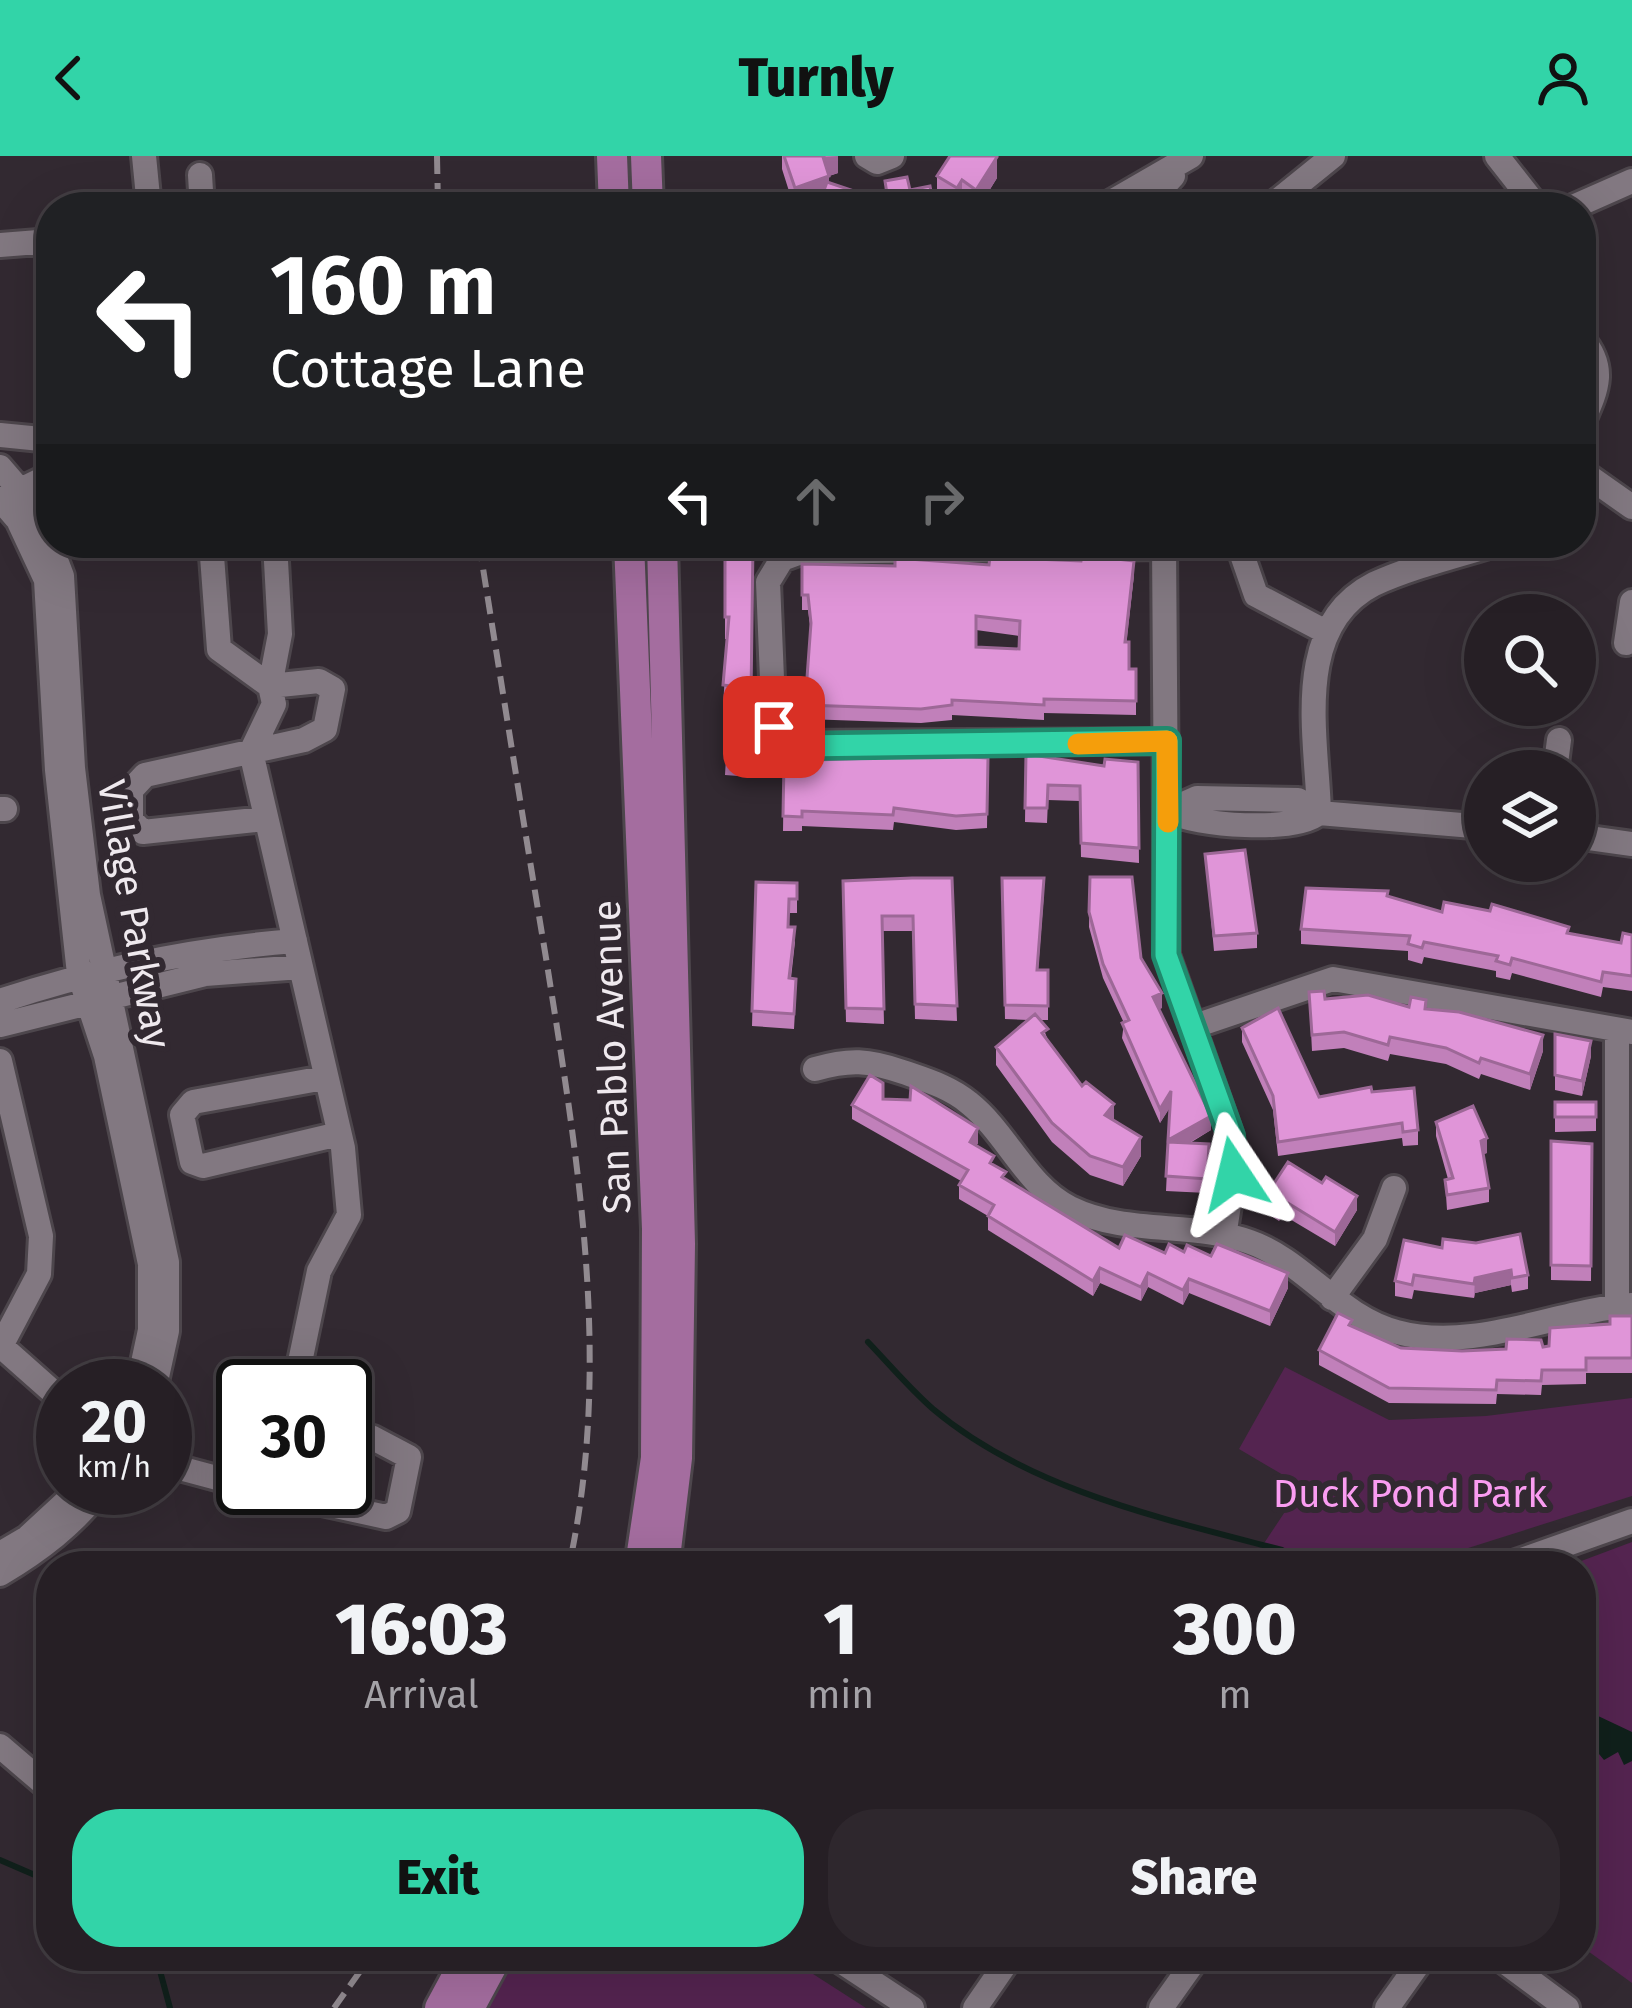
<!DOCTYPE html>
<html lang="en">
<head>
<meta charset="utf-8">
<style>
	body { margin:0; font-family:"Fira Sans",sans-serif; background:#2e272d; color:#f1f3f6; height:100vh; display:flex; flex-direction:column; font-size:45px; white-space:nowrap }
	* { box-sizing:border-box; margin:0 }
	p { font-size:39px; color:#a4a2a7 }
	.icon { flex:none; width:66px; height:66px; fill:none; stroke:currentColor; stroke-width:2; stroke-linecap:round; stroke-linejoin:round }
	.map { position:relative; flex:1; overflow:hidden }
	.panel { position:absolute; left:36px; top:1395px; width:1560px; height:420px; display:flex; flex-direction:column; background:#261f25; border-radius:48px; box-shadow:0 12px 48px #0002,0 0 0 3px #423d42 }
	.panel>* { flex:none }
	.guide { position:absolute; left:36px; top:36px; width:1560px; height:366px; border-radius:48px; box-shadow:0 12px 48px #0002,0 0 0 3px #423d42; background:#202124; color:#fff; overflow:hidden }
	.controls { position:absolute; left:1464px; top:438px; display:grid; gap:24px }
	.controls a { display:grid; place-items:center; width:132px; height:132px; border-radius:50%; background:#261f25; box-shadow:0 12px 48px #0002,0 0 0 3px #423d42; font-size:60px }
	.speed { position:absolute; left:36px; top:1203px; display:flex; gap:24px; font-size:60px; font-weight:700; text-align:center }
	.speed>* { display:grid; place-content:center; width:156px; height:156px; border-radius:50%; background:#261f25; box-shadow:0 12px 48px #0002,0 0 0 3px #423d42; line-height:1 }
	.speed small { font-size:30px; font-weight:400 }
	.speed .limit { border:6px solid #111; border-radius:18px; background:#fff; color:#111 }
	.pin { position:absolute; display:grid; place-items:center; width:102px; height:102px; color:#fff; margin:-51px; border-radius:24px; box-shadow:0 6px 18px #0006 }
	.me { position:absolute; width:132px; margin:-66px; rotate:350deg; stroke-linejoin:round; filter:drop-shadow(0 0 9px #0008) }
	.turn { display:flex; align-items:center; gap:42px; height:252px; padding:0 36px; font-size:54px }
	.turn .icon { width:156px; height:156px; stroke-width:2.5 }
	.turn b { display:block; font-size:84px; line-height:102px }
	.lanes { display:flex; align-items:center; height:114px; padding:0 36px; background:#0003; justify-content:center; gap:60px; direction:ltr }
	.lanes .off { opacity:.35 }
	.eta { display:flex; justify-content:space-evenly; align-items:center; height:204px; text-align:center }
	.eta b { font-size:72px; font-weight:800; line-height:84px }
	.button { display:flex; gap:24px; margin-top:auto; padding:24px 36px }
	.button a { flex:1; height:138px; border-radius:48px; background:#32d4a8; color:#111; font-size:48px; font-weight:800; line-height:138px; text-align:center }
	.button a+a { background:#2e272d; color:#f1f3f6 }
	header { display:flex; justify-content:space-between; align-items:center; height:156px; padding:0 36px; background:#32d4a8; color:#111; font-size:54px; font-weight:800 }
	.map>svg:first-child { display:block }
	.green { fill:#542450 }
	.water { fill:#10201b }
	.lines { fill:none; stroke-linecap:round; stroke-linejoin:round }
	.stream { stroke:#10201b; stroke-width:6 }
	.minor-casing { stroke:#4d464c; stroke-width:30 }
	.major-casing { stroke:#4d464c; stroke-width:36 }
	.minor { stroke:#827881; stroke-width:24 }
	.major { stroke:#a46d9f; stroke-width:30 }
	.rail { stroke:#918a90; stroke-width:6; stroke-dasharray:18 9; stroke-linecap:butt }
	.wall { fill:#c180ba; fill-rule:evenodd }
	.shaded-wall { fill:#9d6897 }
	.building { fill:#e095d8; stroke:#9d6897; stroke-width:3; fill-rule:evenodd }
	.route-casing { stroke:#208a6d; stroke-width:30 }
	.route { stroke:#32d4a8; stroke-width:21 }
	.slow { stroke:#f59e0b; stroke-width:21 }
	.labels { text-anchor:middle; stroke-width:12; stroke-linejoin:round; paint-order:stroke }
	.street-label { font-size:39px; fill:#efe9ee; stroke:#322931 }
	.park-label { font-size:39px; fill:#fa9cf1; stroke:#322931 }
</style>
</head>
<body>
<header><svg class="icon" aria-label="back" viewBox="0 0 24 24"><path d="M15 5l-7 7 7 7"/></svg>Turnly<svg class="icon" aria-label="person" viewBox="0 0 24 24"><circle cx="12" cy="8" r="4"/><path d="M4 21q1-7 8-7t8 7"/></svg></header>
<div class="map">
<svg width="1632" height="1852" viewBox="0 0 1632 1852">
	<rect width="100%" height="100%" fill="#322931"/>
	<path class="green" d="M1285 1211 1389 1264 1486 1260 1632 1242V1340L1465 1393 1442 1410H1249L1302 1330 1239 1293Z
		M1632 1386V1827L1581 1790V1410H1568Z
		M471 1800H785L866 1852H444Z"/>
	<path class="water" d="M1581 1559H1596L1632 1576V1605L1624 1609 1618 1596 1604 1604 1589 1586 1581 1593Z"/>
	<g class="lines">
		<path class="stream" d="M868 1186C889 1208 910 1233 933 1253 1029 1334 1164 1363 1282 1394
			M0 1704 51 1726
			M156 1800 170 1852"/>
		<g class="minor-casing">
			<path id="minor" d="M144 0 149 51
				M867 0 877 6 892 0
				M1497 0 1537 51
				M200 19 202 51
				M1103 51 1191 0
				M1144 51 1173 20
				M1270 51 1333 0
				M1573 51 1632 25
				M47 85 51 148
				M0 89 51 85
				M1581 182C1608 213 1596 235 1581 269
				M0 279 51 284
				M0 311 37 354 62 420 73 612 88 739 167 1106V1175L155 1230
				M1581 315 1632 351
				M10 339 51 319
				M0 343 18 364 46 424 57 614 79 818 106 900 150 1108V1174L138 1230
				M211 387 219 493 270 530 319 525 333 533 325 573 304 584 145 619 131 634V664L143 676 264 663
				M275 387 280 478 270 530 274 548 251 596 343 992 349 1059 319 1115 295 1230
				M1164 387 1167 799 1231 980 1234 1018 1224 1080
				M1238 387 1256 439 1326 476
				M1164 391 801 396 782 403 768 426 774 571 789 587 1167 585
				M1626 487 1632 446
				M1555 615 1559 584
				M1197 642 1298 644 1319 657C1295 677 1196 670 1168 655Z
				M0 653H5
				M1485 671 1319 657C1317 581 1291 470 1374 428 1413 410 1458 400 1498 387
				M1575 680 1632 688
				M0 845C96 813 194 793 295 785
				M0 869 205 818 301 811
				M1192 871 1333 823 1632 876
				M1617 874V1150
				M0 905 41 1080 39 1118 1 1190 63 1245
				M815 913C850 903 868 904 903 916 926 924 950 931 969 947 1007 977 1026 1030 1070 1052 1127 1080 1192 1065 1250 1086 1304 1105 1339 1161 1397 1176 1473 1197 1556 1155 1632 1149
				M324 922 193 946 182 959 192 1006 203 1010 339 978
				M1332 1142 1375 1083 1394 1032
				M172 1310 243 1329
				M253 1332 386 1361 398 1355 409 1301 373 1282 345 1275
				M0 1398 27 1382 81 1332
				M1505 1410 1632 1365
				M0 1418C40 1394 73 1369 102 1332
				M0 1590 49 1632
				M833 1800 912 1852
				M1497 1800 1567 1852
				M975 1852 1011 1800
				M1161 1852 1198 1800
				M1387 1852 1424 1800"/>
		</g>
		<g class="major-casing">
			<path id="major" d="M612 0 614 51
				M646 0 648 51
				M629 387 657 1073 656 1302 640 1410
				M662 387 680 1088 677 1302 664 1410
				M440 1852 468 1800
				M469 1852 497 1800"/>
		</g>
		<use href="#minor" class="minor"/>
		<use href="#major" class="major"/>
		<path class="rail" d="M437 0 438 51
			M479 387C501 525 523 664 546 802 578 1004 613 1208 569 1410
			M334 1852 371 1800"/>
	</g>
	<path class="wall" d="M782 0H838V17L829 20V27L872 51 820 44 801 51H794L782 13Z
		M937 20 997 22 979 51H969L962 46 958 51H952L937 41Z
		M725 387 751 541 757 563 752 621 725 619 729 551H723L727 483H725Z
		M802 408 1134 419 1126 486 1129 513H1136V559L1044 557V564L952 559V564L921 567 805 563 811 476 808 454H802ZM976 474 1019 480V493L976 491Z
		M1026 598 1104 610 1138 606 1139 707 1081 701 1080 645 1048 644 1047 667 1025 666Z
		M988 602 987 672 956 674 894 666 893 674 802 670V675H783L784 605Z
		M1205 698 1257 777V792L1214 795Z
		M1090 721 1141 802 1162 852 1159 853 1211 974 1190 987 1209 988 1207 1037 1166 1035 1170 951 1160 967 1122 882 1124 867 1103 822 1089 771Z
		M952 722 957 865 915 863 913 775H882L884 868 846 866 843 725Z
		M1002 722 1044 737 1038 814H1048V864H1040L1048 884 1082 930 1114 965 1141 1000 1123 1030 1090 1019 1052 986 996 909V891L1028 864 1005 863Z
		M756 726 797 727V757H789V771L795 786 791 822 796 837 794 873 752 870Z
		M1387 740 1442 756 1621 787 1632 779V835L1603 831 1601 841 1512 817 1510 824 1496 821V815L1424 801 1422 808 1408 804V795L1301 788V773Z
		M1309 836 1325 843 1426 853 1543 895 1530 934 1481 918 1479 923 1446 908 1390 898 1388 905 1344 892 1312 895Z
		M1242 872 1319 941 1372 936 1418 974V989L1403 990 1402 982 1278 1000 1273 954 1242 886Z
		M1555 878 1591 900 1582 940 1555 934Z
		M883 943 978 987 976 990 1006 1023 1119 1092 1165 1097 1184 1096 1211 1100 1288 1132 1270 1170 1189 1137 1183 1149 1148 1131 1141 1145 1100 1127 1093 1140 988 1074V1060L959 1043V1029L961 1025 852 963V949Z
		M1555 946H1596V975L1555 976Z
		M1436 966 1487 997 1483 998 1489 1032V1046L1447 1054 1445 1024 1448 1023 1436 980Z
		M1551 985 1592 988 1591 1125 1551 1124Z
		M1265 1041 1357 1054 1335 1090 1283 1059 1279 1065 1265 1056Z
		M1442 1092 1528 1119V1133L1512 1136 1511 1129 1475 1137 1474 1142 1414 1134 1412 1143 1395 1140V1125Z
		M1632 1160V1217H1586V1228L1542 1229 1541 1239 1497 1238 1496 1248 1389 1247 1319 1209V1194L1352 1170 1401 1192 1462 1195 1549 1190Z"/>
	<path class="shaded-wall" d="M838 0V17L829 20V42L801 51H795V32L823 1Z
		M997 1V22L979 51H976V34Z
		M962 24V46L957 51V32Z
		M1134 405V419L1125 501V486Z
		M757 541V563L752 621V600Z
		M1162 837V852L1153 855V841Z
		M1543 879V895L1530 934V918Z
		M1591 885V900L1582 940V925Z
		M1171 935V950L1160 967V953Z
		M1114 948V966L1105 959Z
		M1211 960V974L1168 999V984Z
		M978 972V987L970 1001V986Z
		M1141 981V1000L1123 1030V1011Z
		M1487 982V997L1481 999V985Z
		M1357 1040V1054L1335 1090V1076Z
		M1283 1044V1059L1279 1065V1050Z
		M1100 1112V1127L1093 1140V1125Z
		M1511 1114V1129L1475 1137 1474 1142 1475 1122Z
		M1148 1117V1131L1141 1145V1131Z
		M1288 1117V1132L1270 1170V1155Z
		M1189 1123V1137L1183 1149V1134Z"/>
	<path class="building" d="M784 0H824L823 1 829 20 795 32Z
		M950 0H996L997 1 976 34 962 24 957 32 937 20Z
		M907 21 910 34 930 30 934 51H889L885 25Z
		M827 26 872 41 866 51H818Z
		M725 387H753L751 541H757L752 600 725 597 731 530 723 529 729 461H725Z
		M1082 399 1134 405 1125 486H1129V513H1136V545L1044 543V549L952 544V549L921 553 805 549 811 467 808 439H802V408L895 410V402L989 409 990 401 1081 405ZM976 460 1020 465 1019 493 976 491Z
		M875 595 988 602 987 658 956 660 894 652 893 659 802 655V661L783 660 784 605 875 602Z
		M1026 598 1104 610 1105 603 1138 606 1139 692 1081 687 1080 630 1048 629 1047 652H1025Z
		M1245 694 1257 777 1214 780 1205 698Z
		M1090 721H1132L1141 802 1162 837 1153 841 1211 960 1168 984 1171 935 1160 953 1122 867 1129 864 1103 808 1089 756Z
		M912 722H952L957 850 915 848 913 760H882L884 853 846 852 843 725Z
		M1002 722H1044L1037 814H1048V850L1005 849Z
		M756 726 797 727V743H789L788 771H795L789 822 796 823 794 858 752 855Z
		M1306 732 1388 735 1387 740 1442 756 1444 746 1490 755 1492 748 1569 771 1567 777 1621 787 1623 777 1632 779V820L1603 816 1601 826 1512 802 1510 809 1496 805 1498 800 1424 786 1422 792 1408 788 1410 780 1301 773Z
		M1324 835 1325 843 1368 839 1409 851 1411 841 1426 844 1425 853 1459 856 1543 879 1530 918 1481 902 1479 907 1446 892 1390 881 1388 889 1344 876 1312 879 1309 836Z
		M1278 852 1319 941 1371 931 1372 936 1414 932 1418 974 1403 976 1402 967 1278 986 1273 940 1242 872Z
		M1035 858 1048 873 1042 877 1082 930 1086 926 1114 948 1105 959 1141 981 1123 1011 1090 1000 1052 967 996 891Z
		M1555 878 1591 885 1582 925 1555 919Z
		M870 919 883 927V943L910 944 911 930 978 972 970 986 994 1000 990 1007 1006 1016 1002 1021 1119 1092 1125 1079 1165 1097 1169 1088 1184 1096 1187 1089 1211 1100 1217 1088 1288 1117 1270 1155 1189 1123 1183 1134 1148 1117 1141 1131 1100 1112 1093 1125 988 1060 994 1049 959 1029 968 1014 852 949Z
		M1555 946H1596V961H1555Z
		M1473 950 1487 982 1481 985 1489 1032 1447 1039 1445 1024 1453 1022 1436 966Z
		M1551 985 1592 988 1591 1110 1551 1109Z
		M1168 986 1209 988 1207 1023 1166 1020Z
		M1288 1006 1322 1027 1326 1021 1357 1040 1335 1076 1283 1044 1279 1050 1265 1041Z
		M1520 1078 1528 1119 1512 1122 1511 1114 1475 1122 1474 1128 1414 1119 1412 1129 1395 1125 1404 1084 1442 1092 1443 1083 1476 1087Z
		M1338 1157 1352 1164 1349 1169 1401 1192 1462 1195 1506 1193 1507 1183 1541 1184 1543 1191 1549 1190 1550 1172 1610 1168V1160H1632V1202H1586V1214H1542L1541 1225 1497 1224 1496 1234 1389 1232 1319 1194Z"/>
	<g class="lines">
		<g class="route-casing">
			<path id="route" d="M774 571 780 584 802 590 1167 585 1166 799 1231 980 1234 1018"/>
		</g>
		<use href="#route" class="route"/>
		<path class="slow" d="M1078 588 1167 585 1168 666"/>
	</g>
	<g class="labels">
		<g class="street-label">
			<text transform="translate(135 758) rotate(80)" y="14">Village Parkway</text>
			<text transform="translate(611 901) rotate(-92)" y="14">San Pablo Avenue</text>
		</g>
		<g class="park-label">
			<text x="1410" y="1351">Duck Pond Park</text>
		</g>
	</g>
</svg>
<div class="controls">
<a><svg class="icon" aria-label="search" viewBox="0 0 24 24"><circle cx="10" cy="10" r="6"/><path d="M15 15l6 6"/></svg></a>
<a><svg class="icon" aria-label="layers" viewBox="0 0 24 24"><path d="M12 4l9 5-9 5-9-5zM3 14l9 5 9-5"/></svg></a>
</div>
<div class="speed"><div>20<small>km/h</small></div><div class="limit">30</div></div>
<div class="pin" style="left:774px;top:571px;background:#d93025"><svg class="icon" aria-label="arrive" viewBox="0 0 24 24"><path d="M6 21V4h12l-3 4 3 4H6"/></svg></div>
<svg class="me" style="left:1234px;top:1018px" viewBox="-20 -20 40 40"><path d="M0-17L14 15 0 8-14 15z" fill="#32d4a8" stroke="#fff" stroke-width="4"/></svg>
<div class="guide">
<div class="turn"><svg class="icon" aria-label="left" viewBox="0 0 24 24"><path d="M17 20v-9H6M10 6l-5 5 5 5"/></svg><div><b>160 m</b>Cottage Lane</div></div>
<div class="lanes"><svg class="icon" aria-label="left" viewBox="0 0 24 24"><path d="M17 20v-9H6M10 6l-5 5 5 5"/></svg><svg class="icon off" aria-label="ahead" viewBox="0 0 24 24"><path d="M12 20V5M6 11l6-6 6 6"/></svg><svg class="icon off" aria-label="right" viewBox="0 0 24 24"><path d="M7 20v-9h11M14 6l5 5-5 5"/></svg></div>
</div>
<section class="panel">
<div class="eta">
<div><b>16:03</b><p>Arrival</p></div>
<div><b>1</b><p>min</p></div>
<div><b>300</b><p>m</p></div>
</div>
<div class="button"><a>Exit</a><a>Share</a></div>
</section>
</div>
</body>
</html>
